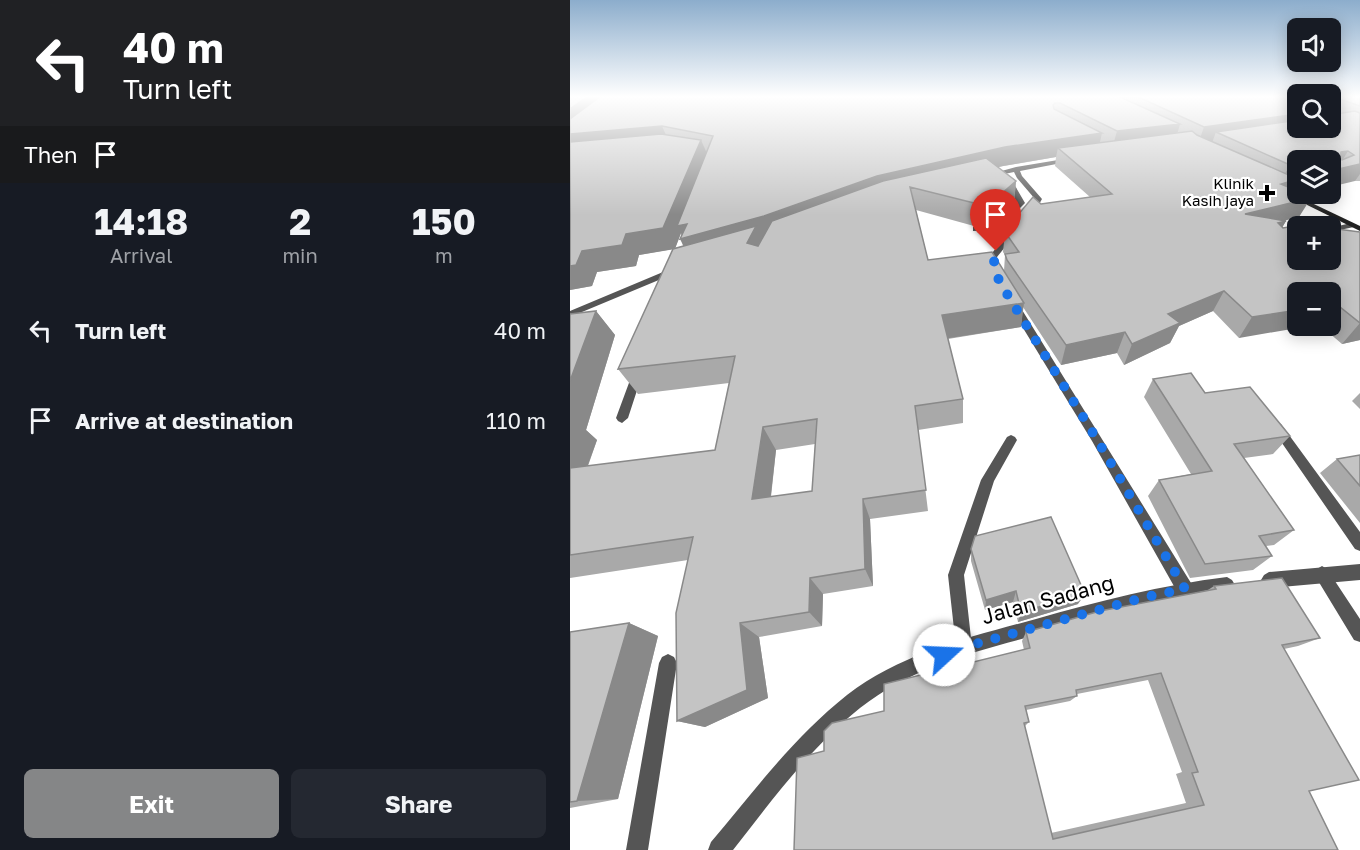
<!DOCTYPE html>
<html lang="en">
<head>
<meta charset="utf-8">
<style>
	body { margin:0; font-family:"Golos Text",sans-serif; background:#242831; color:#f1f3f6; height:100vh; display:flex; flex-direction:column; font-size:22px; white-space:nowrap }
	* { box-sizing:border-box; margin:0 }
	p { font-size:20px; color:#9ea1a6 }
	.icon { flex:none; width:33px; height:33px; fill:none; stroke:currentColor; stroke-width:2; stroke-linecap:round; stroke-linejoin:round }
	.map { position:relative; flex:1; overflow:hidden }
	.details { display:flex; flex-direction:column; background:#171b24; width:570px }
	.details>* { flex:none }
	.guide { background:#202124; color:#fff; overflow:hidden }
	.tools { position:absolute; left:717px; top:18px; display:grid; gap:12px }
	.tools a { display:grid; place-items:center; width:54px; height:54px; border-radius:9px; background:#171b24; box-shadow:0 3px 15px #0003; font-size:30px }
	.pin { position:absolute; display:grid; place-items:center; width:51px; height:51px; color:#fff; margin:-62px -26px; border-radius:50% 50% 50% 0; rotate:-45deg; box-shadow:0 0 6px #0007 }
	.pin .icon { rotate:45deg }
	.me { position:absolute; width:66px; margin:-33px; rotate:70deg; stroke-linejoin:round; filter:drop-shadow(0 0 4px #0008) }
	.turn { display:flex; align-items:center; gap:21px; height:126px; padding:0 24px; font-size:27px }
	.turn .icon { width:78px; height:78px; stroke-width:2.5 }
	.turn b { display:block; font-size:42px; line-height:51px }
	.then { display:flex; align-items:center; height:57px; padding:0 24px; background:#0003; gap:12px; font-size:22px }
	.eta { display:flex; justify-content:space-evenly; align-items:center; height:102px; text-align:center }
	.eta b { font-size:36px; font-weight:700; line-height:42px }
	.primary-button { display:flex; gap:12px; margin-top:auto; padding:12px 24px }
	.primary-button a { flex:1; height:69px; border-radius:9px; background:#858687; color:#fff; font-size:24px; font-weight:700; line-height:69px; text-align:center }
	.primary-button a+a { background:#242831; color:#f1f3f6 }
	ul { padding:0; list-style:none }
	li { display:flex; align-items:center; gap:18px; height:90px; padding:0 24px }
	li div { flex:1 }
	li b { display:block; font-size:22px }
	li em { font-style:normal }
	main { display:flex; flex:1; min-height:0 }
	.map>svg:first-child { display:block }
	.lines { fill:none; stroke-linecap:round; stroke-linejoin:round }
	.service { fill:#555; fill-rule:evenodd }
	.minor { fill:#555; fill-rule:evenodd }
	.tertiary { fill:#555; fill-rule:evenodd }
	.secondary { fill:#222; fill-rule:evenodd }
	.wall { fill:#a9a9a9; fill-rule:evenodd }
	.shaded-wall { fill:#898989 }
	.building { fill:#c4c4c4; stroke:#898989; stroke-width:1.5; fill-rule:evenodd }
	.route { stroke:#1a73e8; stroke-width:10; stroke-dasharray:0 18 }
	.poi-dot { fill:#000; stroke:#fff; stroke-width:2 }
	.labels { text-anchor:middle; stroke-width:4.5; stroke-linejoin:round; paint-order:stroke }
	.far-poi-label { font-size:15px; fill:#000; stroke:#fff; text-anchor:end }
	.near-street-label { font-size:21px; fill:#000; stroke:#fff }
</style>
</head>
<body>
<main>
<section class="details">
<div class="guide">
<div class="turn"><svg class="icon" aria-label="left" viewBox="0 0 24 24"><path d="M17 20v-9H6M10 6l-5 5 5 5"/></svg><div><b>40 m</b>Turn left</div></div>
<div class="then">Then<svg class="icon" aria-label="arrive" viewBox="0 0 24 24"><path d="M6 21V4h12l-3 4 3 4H6"/></svg></div>
</div>
<div class="eta">
<div><b>14:18</b><p>Arrival</p></div>
<div><b>2</b><p>min</p></div>
<div><b>150</b><p>m</p></div>
</div>
<ul>
<li><svg class="icon" aria-label="left" viewBox="0 0 24 24"><path d="M17 20v-9H6M10 6l-5 5 5 5"/></svg><div><b>Turn left</b></div><em>40 m</em></li>
<li><svg class="icon" aria-label="arrive" viewBox="0 0 24 24"><path d="M6 21V4h12l-3 4 3 4H6"/></svg><div><b>Arrive at destination</b></div><em>110 m</em></li>
</ul>
<div class="primary-button"><a>Exit</a><a>Share</a></div>
</section>
<div class="map">
<svg width="790" height="850" viewBox="0 0 790 850">
	<rect width="100%" height="100%" fill="#fff"/>
	<g class="lines">
		<path class="service" d="M500 158 502 161 450 171 452 176 472 199 463 215H460L456 213 465 199 447 178 444 172 420 177 417 175 446 167Z
			M437 175 440 177 455 203 428 230 403 231V227H406L423 226 447 203 434 177Z
			M781 223 785 225 784 227 760 232V228Z
			M441 229 448 231 427 257 430 271 423 273 419 257Z
			M105 267 109 270 108 272 0 317V311Z
			M444 302 449 305 621 583 623 589 621 595 615 597 609 595 522 441 439 305Z
			M68 368 73 372 58 418 52 423 48 421 46 418 63 372Z
			M98 654 104 657 107 663 78 850H56L89 663 92 657Z"/>
		<path class="minor" d="M707 422 711 424 790 532V551L785 549 703 430 701 427 703 424Z
			M441 435 445 437 447 440 424 481 394 575 402 647 400 653 394 655 388 653 386 647 378 575 411 480 437 437Z
			M752 566 757 569 790 619V642L784 640 747 579 744 574 747 569Z"/>
		<path class="tertiary" d="M790 564V580L699 588 694 585 691 580 694 575 699 572Z
			M657 577 662 580 665 585 662 590 657 593C592 601 529 618 466 635 404 652 342 667 290 708 240 748 202 800 163 850H138L141 842C184 791 224 737 277 695 332 653 400 637 466 619 529 601 592 585 657 577Z"/>
		<path class="secondary" d="M723 196H727L790 226V231L723 198Z"/>
	</g>
	<path class="wall" d="M0 96H790V181H785L760 160H728V194H733L729 217 715 220 716 221 712 227 713 228 790 232V340L772 344 751 326H760V292L669 338 643 311 609 326 600 343 554 365 547 353 491 365 453 307 451 327 378 339 393 399V423L348 430 358 511 300 519 303 586 253 594 252 626 189 637 198 698 135 727 107 721 118 560 0 578V314L26 311 45 335 16 430 27 440 18 466 145 450 159 383 68 394 48 369 103 249 69 255 66 266 27 272 22 286 0 290ZM486 157 485 166 520 197 471 204 435 232 433 252 435 255 434 271 358 260 346 210 404 226 422 224 444 203 446 181 428 167ZM111 233 113 246 105 248ZM245 444 242 491 201 497 206 450Z
		M583 379 635 393 720 436 703 454 674 458 724 530 704 545 696 546 702 556 683 570 620 578 578 496 589 480 621 474 574 397Z
		M790 393V409L782 401Z
		M790 455V523L750 473 767 459Z
		M401 549 508 604 448 622 443 602 415 610 401 561Z
		M644 586 750 638 728 646 714 649 739 791 768 850H224L254 751 314 711 454 650 452 641 456 632 638 590ZM578 680 612 772 606 774 616 803 481 833 455 726 459 722 456 710 500 701 507 696V694Z
		M59 623 88 636 48 799 0 808V632Z"/>
	<path class="shaded-wall" d="M18 96H36L92 126 100 144 0 153V109Z
		M770 99 764 110 770 106 760 123V110L767 101Z
		M728 114V128L646 132 642 143 628 144 634 127Z
		M610 124 605 142 542 149 547 131Z
		M532 133 528 151 488 148 486 157 433 166 343 188 340 187 195 250 121 261 110 239 114 238 111 233 105 249 69 255 66 266 27 272 22 286 0 290V266L12 251 56 234 131 140 139 158 307 176 435 147Z
		M778 151 767 169 790 164V174L785 181 760 187V171L771 152Z
		M728 163V175L725 180H728V181L718 198 709 184 720 165Z
		M446 181 444 203 422 224 423 201Z
		M741 198 729 217 665 233 675 214Z
		M716 221 705 240 708 223Z
		M654 291 643 311 609 326 600 343 554 365 562 344 598 314Z
		M454 303 451 327 373 339 372 315Z
		M728 310V326H739L669 338 682 317Z
		M26 311 45 335 16 430 27 440 8 492 0 487V381Z
		M790 323V340L772 344Z
		M555 332 547 353 491 365 496 345Z
		M193 427 206 450 198 520 182 499Z
		M293 499 300 519 303 586 295 569Z
		M240 578 253 594 252 626 239 612Z
		M446 591 443 602 415 610 416 600Z
		M515 594 508 604 448 622 451 612Z
		M59 623 88 636 48 799 7 801Z
		M170 623 189 637 198 698 135 727 107 721Z"/>
	<path class="building" d="M0 96H18L0 109Z
		M31 96H548L610 124 547 131 490 103H485L483 105 484 109 532 133 435 147 307 176 194 216 110 239 117 224 107 226 143 136 92 126 0 134V119Z
		M566 96H728V114L634 127Z
		M760 96H790V106L770 99 767 101 770 106 767 109 760 110Z
		M785 111 790 113V164L760 171V160H728V163L720 165 646 132 728 120V128H760V115ZM778 151 784 155 772 160 769 158 771 152Z
		M622 131 627 135 728 179 711 184 728 191V194H732L741 198 675 214 716 221 708 223 713 228 736 224 754 226H728V260H760V228L790 232V323L765 303 760 304V292H728V310L682 317 654 291 598 314 610 323 562 344 555 332 496 345 437 260 435 254 449 252 435 232 436 229 463 197 471 204 542 194 488 148Z
		M91 134 131 140 93 228 56 234 52 245 12 251 6 265 0 266V142Z
		M416 158 446 181 423 201 404 203 340 187 358 260 422 252 454 303 372 315 393 399 345 406 356 490 293 499 295 569 240 578 239 612 170 623 177 690 107 721 106 613 123 537 0 555V468L145 450 165 356 48 369 103 249 186 226 177 243 188 246 202 221 313 181ZM247 419 242 491 182 499 193 427Z
		M26 311 0 381V314Z
		M621 373 635 393 680 387 720 436 664 444 724 530 689 536 702 556 635 564 589 480 642 471 583 379Z
		M790 455V486L767 459Z
		M481 517 515 594 451 612 446 591 416 600 401 549 405 536Z
		M712 578 750 638 712 645 789 780 739 791 768 850H224L227 758 254 751V731L262 723 314 711V684L460 648 456 632 530 611 646 589 644 586ZM591 673 628 772 622 773 634 805 483 839 454 723 459 722 455 706 507 696 506 690Z
		M59 623 7 801 0 802V632Z"/>
	<linearGradient id="sky" x2="0" y2="1"><stop stop-color="#8cadcc"/><stop offset="0.45" stop-color="#fff"/><stop offset="1" stop-color="#fff" stop-opacity="0"/></linearGradient>
	<rect width="790" height="215" fill="url(#sky)"/>
	<g class="lines">
		<path class="route" d="M374 655 394 647 576 597 615 589 526 438 429 281 424 261 426 251"/>
	</g>
	<path class="poi-dot" d="M694 184h6v6h6v6h-6v6h-6v-6h-6v-6h6z"/>
	<g class="labels">
		<g class="far-poi-label">
			<text x="684" y="189">Klinik<tspan x="684" dy="17">Kasih jaya</tspan></text>
		</g>
		<g class="near-street-label">
			<text transform="translate(478 600) rotate(-15)" y="7">Jalan Sadang</text>
		</g>
	</g>
</svg>
<div class="tools">
<a><svg class="icon" aria-label="sound" viewBox="0 0 24 24"><path d="M4 9h4l5-4v14l-5-4H4zM17 9q2 3 0 6"/></svg></a>
<a><svg class="icon" aria-label="search" viewBox="0 0 24 24"><circle cx="10" cy="10" r="6"/><path d="M15 15l6 6"/></svg></a>
<a><svg class="icon" aria-label="layers" viewBox="0 0 24 24"><path d="M12 4l9 5-9 5-9-5zM3 14l9 5 9-5"/></svg></a>
<a>+</a>
<a>−</a>
</div>
<div class="pin" style="left:426px;top:251px;background:#d93025"><svg class="icon" aria-label="arrive" viewBox="0 0 24 24"><path d="M6 21V4h12l-3 4 3 4H6"/></svg></div>
<svg class="me" style="left:374px;top:655px" viewBox="-20 -20 40 40"><circle r="19" fill="#fff"/><path d="M0-13L10 11 0 6-10 11z" fill="#1a73e8"/></svg>
</div>
</main>
</body>
</html>
